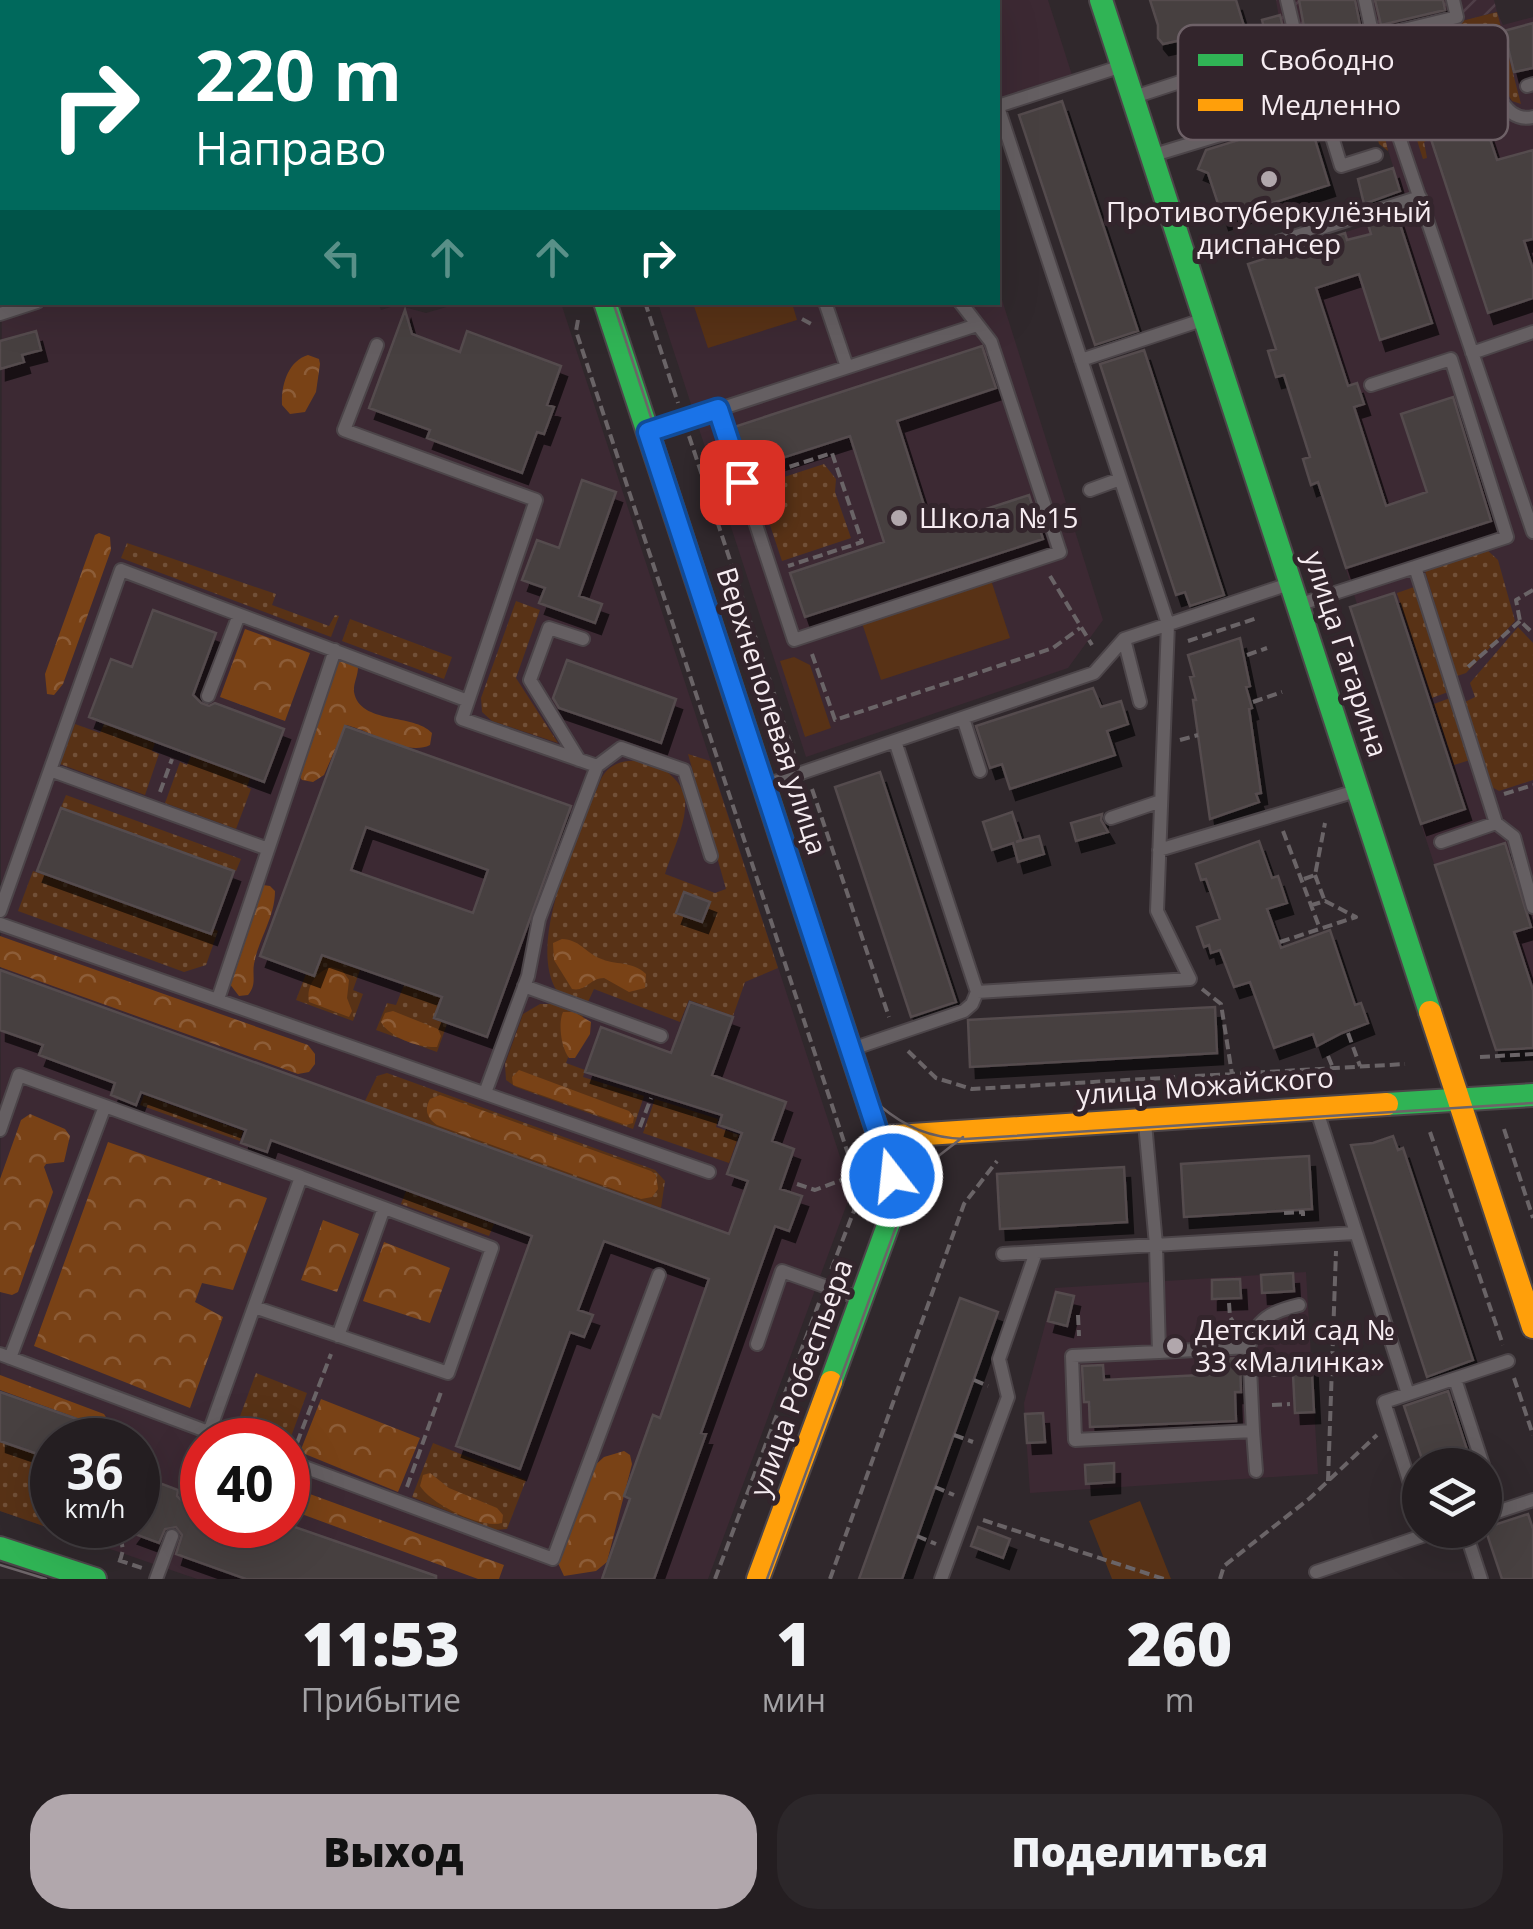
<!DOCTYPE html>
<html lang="ru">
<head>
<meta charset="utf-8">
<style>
	body { margin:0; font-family:"Open Sans",sans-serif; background:#2c272a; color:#f1f3f6; height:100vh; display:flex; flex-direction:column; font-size:38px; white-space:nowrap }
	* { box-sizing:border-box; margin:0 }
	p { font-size:32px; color:#a3a2a5 }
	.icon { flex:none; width:55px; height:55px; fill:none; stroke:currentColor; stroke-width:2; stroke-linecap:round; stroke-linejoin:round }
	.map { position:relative; height:1579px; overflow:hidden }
	.details { display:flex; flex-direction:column; background:#241e21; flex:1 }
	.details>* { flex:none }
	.top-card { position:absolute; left:0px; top:0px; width:1000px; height:305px; box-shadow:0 10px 40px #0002,0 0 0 2px #413c3f; background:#00695c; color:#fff; overflow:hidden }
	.controls { position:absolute; left:1402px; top:1448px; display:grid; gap:20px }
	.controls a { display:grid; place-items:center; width:100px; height:100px; border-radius:50%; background:#241e21; box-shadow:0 10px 40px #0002,0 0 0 2px #413c3f; font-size:50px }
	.speed { position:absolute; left:30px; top:1418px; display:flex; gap:20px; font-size:50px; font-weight:700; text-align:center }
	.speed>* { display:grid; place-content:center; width:130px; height:130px; border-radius:50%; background:#241e21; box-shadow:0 10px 40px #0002,0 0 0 2px #413c3f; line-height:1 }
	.speed small { font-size:25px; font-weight:400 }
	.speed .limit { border:15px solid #d22; background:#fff; color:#111 }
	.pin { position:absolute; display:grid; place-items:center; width:85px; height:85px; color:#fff; margin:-42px; border-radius:20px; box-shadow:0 5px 15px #0006 }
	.me { position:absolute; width:110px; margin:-55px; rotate:344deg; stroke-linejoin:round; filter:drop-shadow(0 0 8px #0008) }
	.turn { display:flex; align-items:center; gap:35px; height:210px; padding:0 30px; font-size:45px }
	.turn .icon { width:130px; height:130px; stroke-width:2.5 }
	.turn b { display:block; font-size:70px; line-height:85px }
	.lanes { display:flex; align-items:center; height:95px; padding:0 30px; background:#0003; justify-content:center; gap:50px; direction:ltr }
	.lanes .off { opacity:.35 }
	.eta { display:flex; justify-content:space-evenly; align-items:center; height:170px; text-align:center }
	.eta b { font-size:60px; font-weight:800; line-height:70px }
	.action { display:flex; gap:20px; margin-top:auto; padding:20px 30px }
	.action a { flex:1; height:115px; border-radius:40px; background:#b1a7ac; color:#111; font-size:40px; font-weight:800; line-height:115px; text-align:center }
	.action a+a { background:#2c272a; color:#f1f3f6 }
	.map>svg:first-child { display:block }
	.built { fill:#3c2933; fill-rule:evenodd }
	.industrial { fill:url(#industrial-furrows) }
	.grass { fill:url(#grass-dots) }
	.forest { fill:url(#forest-crowns) }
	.pitch { fill:#583216 }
	.building { fill:#463f41; stroke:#544c4e; stroke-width:2.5; fill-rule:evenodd; filter:url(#shadow) }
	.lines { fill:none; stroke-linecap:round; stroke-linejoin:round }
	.lane-casing { stroke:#4c4549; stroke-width:16 }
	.street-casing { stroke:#4c4549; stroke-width:29 }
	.fast-casing { stroke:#4c4549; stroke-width:26 }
	.slow-casing { stroke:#4c4549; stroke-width:26 }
	.path { stroke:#6a6467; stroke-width:4; stroke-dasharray:10 5; stroke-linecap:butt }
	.lane { stroke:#655f62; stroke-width:12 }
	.street { stroke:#655f62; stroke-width:25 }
	.fast { stroke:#30b455; stroke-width:22 }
	.slow { stroke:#ff9f0a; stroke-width:22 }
	.tram { stroke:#6c6468; stroke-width:2.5 }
	.route-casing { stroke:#114b97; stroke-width:25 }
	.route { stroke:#1a73e8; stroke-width:18 }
	.poi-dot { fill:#b1a7ac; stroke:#33252c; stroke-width:4 }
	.labels { text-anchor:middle; stroke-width:10; stroke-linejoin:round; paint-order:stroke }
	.poi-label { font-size:28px; fill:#f6ecf1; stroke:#33252c; text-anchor:start }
	.street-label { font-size:28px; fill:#f6ecf1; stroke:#33252c }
	.key { fill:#33252c; stroke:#6e6167; stroke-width:2.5 }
	.key-label { font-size:28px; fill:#f6ecf1 }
</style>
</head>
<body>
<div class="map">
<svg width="1533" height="1579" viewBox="0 0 1533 1579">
	<defs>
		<pattern id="industrial-furrows" width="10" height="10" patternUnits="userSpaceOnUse" patternTransform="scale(2.5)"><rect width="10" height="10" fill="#3c2933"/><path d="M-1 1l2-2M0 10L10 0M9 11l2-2" fill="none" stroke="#4f3e47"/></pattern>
		<pattern id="grass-dots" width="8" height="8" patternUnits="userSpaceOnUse" patternTransform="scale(2.5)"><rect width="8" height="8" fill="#583216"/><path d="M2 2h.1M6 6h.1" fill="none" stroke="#715038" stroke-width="1.8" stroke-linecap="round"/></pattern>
		<pattern id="forest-crowns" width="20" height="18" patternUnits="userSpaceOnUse" patternTransform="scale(2.5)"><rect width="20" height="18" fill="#794216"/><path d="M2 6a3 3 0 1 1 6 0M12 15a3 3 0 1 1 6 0" fill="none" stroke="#8d5d38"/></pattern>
		<filter id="shadow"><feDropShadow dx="6" dy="11" stdDeviation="0" flood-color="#0009"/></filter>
	</defs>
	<rect width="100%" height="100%" fill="#30282c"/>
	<path class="built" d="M794 0H1048L1072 75 998 99V2Z
		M1497 12 1503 25 1533 17V1048L1495 1050 1350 607 1357 604 1248 264 1398 215 1392 196 1401 192 1388 150 1380 144 1355 48Z
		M2 159V302H378L381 310 403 303 404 307 426 313 460 303H561L847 1178 848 1201 708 1579H197L0 1511ZM52 1440H138V1525H52ZM202 1440H288V1525H202Z
		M998 287 1103 620 1068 668 806 757 658 303 998 302Z
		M1306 1272 1318 1474 1030 1493 1024 1403 1055 1288Z"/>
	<path class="industrial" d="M1276 0H1494L1497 12 1355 48 1357 58 1313 69 1308 47 1283 40Z"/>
	<path class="grass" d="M1497 12 1521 104 1512 101C1498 76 1486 55 1454 58L1450 48 1417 57 1419 69C1380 89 1379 112 1388 151L1379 144 1355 48Z
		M1462 91 1473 92 1480 105 1425 124 1430 139 1424 142 1427 158 1423 159C1405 104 1410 108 1462 91Z
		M824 464 836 479 835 492 851 538 782 561 757 486Z
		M127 543 276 594 272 605 329 626 335 615 339 616 331 637 121 558Z
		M1486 549 1498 560 1515 621 1466 673 1457 676 1425 571Z
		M1414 587 1448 692 1432 698 1397 593Z
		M516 601 540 610 516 678 558 743 492 721 482 712 481 698Z
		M350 619 452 657 444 679 342 641Z
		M1518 627 1533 643V780L1499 791 1492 787 1465 702 1475 697 1470 683Z
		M1450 698 1470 760 1454 765 1434 704Z
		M75 724 100 733 104 724 155 743 152 751 159 754 145 795 60 764Z
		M688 754 710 761 778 968 745 982 733 1016 689 1000 680 1022 594 989 588 1002 557 991C525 941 581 830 601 779 618 744 681 764 685 800 687 823 672 852 665 874L715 893 726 889Z
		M191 756 250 778 247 787 251 789 236 829 165 803 180 762 187 765Z
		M66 795 241 859 236 871 61 807Z
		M33 871 211 935 214 929 218 931 206 965 184 972 18 911Z
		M322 956 360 970 353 990 363 994 353 1021 296 1000 306 974 314 976Z
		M404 985 441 998 433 1019 447 1024 437 1052 376 1030 387 1003 396 1005Z
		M540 1004H558L584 1013 566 1063 585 1070 583 1077 644 1096 633 1129 516 1087 506 1080 505 1064 523 1014Z
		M387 1073 655 1170 665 1181 661 1208 365 1101 377 1076Z
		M144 1095 243 1131 240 1141 140 1105Z
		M655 1099 718 1119 716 1127 739 1135 729 1163 643 1133Z
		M406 1191 494 1224 489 1236 401 1204Z
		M256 1373 307 1393 288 1445V1440H268L236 1427Z
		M0 1441 52 1460V1525H63L61 1532 0 1511Z
		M433 1443 526 1480 507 1529 495 1530 412 1497Z"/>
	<path class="forest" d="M308 355 319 359 320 364 316 392 305 412 290 414 282 405C281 385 288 361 308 355Z
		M99 533 110 537 111 550 63 684 54 695 47 694 45 674 95 535Z
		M245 629 310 653 285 721 220 697Z
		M335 659H351L358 667C358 676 353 684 354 692 360 725 414 713 432 733L430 745C406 757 370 730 346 725L324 775 313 782 302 780 298 774Z
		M263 885 270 886 275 891C275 917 259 938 254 964 252 976 257 984 248 995L239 996 229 983Z
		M0 936 308 1045 315 1054V1064L309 1072 298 1074 0 967Z
		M562 939C580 940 584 951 599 958 616 966 631 960 646 974L645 988 629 992 604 978C590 978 586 992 572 989L554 960 553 943Z
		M331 967 342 970 349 980 347 998 352 1011 349 1017 309 1002C306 986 316 972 331 967Z
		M393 1011 438 1029 441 1036 437 1047C419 1048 390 1038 381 1022L385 1013Z
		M563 1012H574L591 1022 590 1034 575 1058H569C561 1048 558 1023 563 1012Z
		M519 1070 629 1111 634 1117 633 1123 626 1125 513 1085 512 1077Z
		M440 1095 651 1171 656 1175 658 1189 652 1197 641 1199 437 1125C427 1118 424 1110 430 1099Z
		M30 1114 65 1129 70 1136 64 1162 46 1164 44 1167 53 1192 18 1292 12 1295 0 1292V1179L21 1120Z
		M108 1142 267 1198 233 1290 202 1283 195 1302 223 1317 190 1408 34 1346Z
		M323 1220 359 1234 337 1292 301 1280Z
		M384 1242 450 1268 430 1323 363 1301Z
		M0 1375 104 1414 111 1425 102 1427 0 1390Z
		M321 1399 420 1438 398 1492 300 1452Z
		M624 1451 630 1455 632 1464 607 1562 596 1571 564 1576 557 1561 593 1467 604 1457Z
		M430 1473 449 1488 497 1508 503 1515 502 1523C481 1529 431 1504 420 1486L423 1475Z
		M288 1486 504 1565 499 1579H478L288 1509Z"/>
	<path class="pitch" d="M693 303H792L797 320 708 348Z
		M991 580 1010 638 881 680 862 623Z
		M794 657 810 665 831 728 805 737 780 661Z
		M1140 1501 1171 1579H1112L1089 1521Z"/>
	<path class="building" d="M1150 0H1236L1244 26 1197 45 1195 37 1163 44 1158 38V25Z
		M1299 0H1355L1361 30 1307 43Z
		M1375 0H1443L1445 10 1381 25Z
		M1280 15 1287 44 1268 43 1262 20Z
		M1533 23V68L1514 72 1504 31Z
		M1062 101 1138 331 1095 345 1019 115Z
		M1479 106 1497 160 1533 150V239L1524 241 1533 269V298L1488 313 1426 124Z
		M1304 120 1308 135 1313 133 1329 185 1223 219 1208 173 1198 169 1206 150Z
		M1393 168 1400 191 1364 204 1358 179Z
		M1397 215 1432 323 1380 340 1359 274 1316 288 1348 386 1357 383 1364 404 1354 407 1386 506 1427 492 1401 414 1453 397 1491 521 1346 568 1318 482 1311 485 1303 459 1310 457 1284 375 1276 377 1268 351 1276 349 1248 264 1345 233 1347 240 1371 234 1368 224Z
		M405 310 412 334 460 352 467 331 561 366 547 405 554 407 544 434 537 432 522 473 427 438 430 430 369 408Z
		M36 331 41 350 22 355 24 362 0 369V341Z
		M982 346 996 388 897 421 931 527 1029 495 1043 539 805 617 790 573 884 542 850 436 748 469 734 427Z
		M1144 350 1224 595 1190 606 1185 592 1176 595 1100 364Z
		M582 480 616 492 579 596 602 604 595 623 539 603 545 588 522 580 537 540 559 548Z
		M1394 593 1465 809 1421 824 1350 607Z
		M153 610 216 633 193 695 201 703 209 706 215 703 284 729 264 782 89 717 111 659 132 667Z
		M1240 638 1250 686 1246 687 1252 708 1249 709 1261 793 1256 794 1259 802 1210 819 1193 700H1196L1190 677 1194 676 1188 655Z
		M567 660 676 699 661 743 559 708 553 698Z
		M1093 688 1101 707 1121 701 1128 724 1107 731 1115 755 1010 789 1002 764 990 768 976 726Z
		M345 726 571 806 487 1037 434 1018 442 997 322 955 314 976 260 956ZM366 827 488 870 473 913 351 870Z
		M880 772 956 1002 911 1017 835 787Z
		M61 808 234 871 211 934 37 871Z
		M1012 812 1021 840 1016 842 1039 836 1044 854 1018 862 1013 843 992 850 983 822Z
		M1102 814 1101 820 1108 832 1076 841 1071 823Z
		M1259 841 1272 878 1278 876 1287 903 1267 909 1281 948 1330 930 1355 1005 1361 1003 1368 1023 1342 1033 1317 1046 1313 1034 1274 1048 1250 982 1234 987 1220 950 1211 953 1209 945 1204 947 1197 927 1220 919 1206 879 1201 880 1196 864Z
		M1505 843 1531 927 1514 932 1533 990V1048L1496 1050 1435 865Z
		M684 892 710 902 702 922 676 913Z
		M0 970 729 1234 748 1181 727 1174 742 1133 719 1125 722 1115 585 1072 601 1027 671 1053 690 1002 733 1017 712 1075 786 1102 772 1141 794 1149 780 1189 802 1196 789 1231 775 1226 701 1433 706 1434 654 1579H602L630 1499 624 1496 653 1415 660 1418 709 1279 604 1241 578 1310 593 1315 584 1337 570 1332 520 1469 456 1446 532 1236 271 1140 267 1152 241 1143 246 1130 141 1092 136 1105 111 1095 115 1083 39 1055 43 1045 0 1030Z
		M1215 1007 1217 1053 970 1067 968 1020Z
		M1393 1136 1398 1150 1403 1148 1473 1360 1427 1377 1351 1145 1373 1143Z
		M1309 1156 1312 1209 1184 1217 1181 1164Z
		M1124 1167 1127 1222 1000 1229 997 1174Z
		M1293 1273 1294 1291 1262 1293 1261 1275Z
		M1240 1279 1241 1298 1212 1299V1280Z
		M1056 1292 1074 1296 1067 1326 1048 1321Z
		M960 1298 998 1312 902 1579H859Z
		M1311 1354 1314 1412 1295 1413 1292 1355Z
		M1240 1358 1241 1392H1235L1236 1421 1090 1427 1089 1402H1084L1082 1366 1103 1365 1104 1380 1221 1374 1220 1359Z
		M1448 1391 1472 1465H1424L1404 1406Z
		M0 1392 128 1437V1440H52V1459L0 1441Z
		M1043 1413 1045 1442 1027 1443 1025 1414Z
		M1114 1463V1482L1086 1484 1085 1465Z
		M138 1475 178 1490 177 1496 183 1502 190 1503 196 1496 202 1498V1525H289L436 1576V1579H246L176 1554 182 1535 176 1527 165 1529 159 1543 132 1533 138 1525Z
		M1528 1514 1533 1529V1579H1502L1485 1528Z
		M978 1527 1010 1539 1003 1558 971 1546Z"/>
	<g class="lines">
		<g class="lane-casing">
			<path id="lane" d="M787 0 788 2
				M806 0 807 2
				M1287 0 1300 55
				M1365 0 1373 37
				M972 2 974 0
				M1527 86 1533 84
				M1134 97 1269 53 1300 55 1457 17 1453 0
				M998 106 1119 67
				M1533 117C1491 126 1500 50 1434 73 1424 77 1414 80 1406 89 1395 103 1395 117 1398 134L1533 532
				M1154 155 1322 104 1341 166 1376 155
				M0 211 2 210
				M1252 250 1420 197
				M825 302 847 367
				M0 314 37 302
				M377 345 344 430 536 500 462 719 597 766 621 748 684 770 711 856
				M1472 353 1533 332
				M1081 360 1202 320
				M1371 385 1451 359 1507 537 1415 567
				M718 409 794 640 1060 552 991 342 960 302
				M652 431 977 325
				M1090 490 1120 479
				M1301 604 1415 567 1496 823
				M1124 639 1140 702
				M208 696 239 615
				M963 718 980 771
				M895 741 977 992 1190 979 1157 911 1168 624 998 107
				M579 760 530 680 549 628 583 639
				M50 770 268 849
				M766 785 1094 673 1124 639 1289 584
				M1111 818 1161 801
				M1441 842 1496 823 1514 837 1533 907
				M1159 850 1356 791
				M0 911 121 570 468 701
				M0 924 709 1172
				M524 986 661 1036
				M218 999 335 650
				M852 1049 964 1011 972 1004 977 992
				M485 1093 528 976 539 919 597 766
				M1317 1111 1408 1394
				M1145 1123 1156 1245 1159 1352 1072 1356 1075 1440 1253 1431 1249 1347 1159 1352
				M0 1130 19 1075 105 1106
				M1003 1254 1355 1233
				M338 1336 384 1208
				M757 1344 782 1271 858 1298
				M1249 1347C1255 1319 1273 1311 1299 1305
				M0 1354 230 1440
				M10 1358 105 1106 301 1177 254 1307 448 1373 492 1248 301 1177
				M1455 1379 1483 1465
				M1253 1431 1256 1471
				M207 1438 254 1307
				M288 1461 553 1559 659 1275
				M1485 1471 1498 1511
				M187 1493 202 1450
				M1420 1515 1384 1402 1508 1361
				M1485 1516 1533 1500
				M1465 1530 1481 1579
				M1316 1572 1440 1530
				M156 1579 172 1536
				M941 1579 1008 1397 999 1359 1036 1252"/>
		</g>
		<g class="street-casing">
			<path id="street" d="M189 0 190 2
				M383 2 392 0
				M0 113 2 112"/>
		</g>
		<g class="fast-casing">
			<path id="fast" d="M505 0 506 2
				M1101 0 1430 1012
				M605 302 892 1176 890 1220 831 1382
				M1387 1104 1533 1095
				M0 1548 95 1579"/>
		</g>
		<g class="slow-casing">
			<path id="slow" d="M1430 1012 1533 1327
				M881 1137 1387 1104
				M758 1579 831 1382"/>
		</g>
		<path class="path" d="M543 0 544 2
			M1237 43 1236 37 1257 31
			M0 154H2
			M645 302 678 403
			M802 319 815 326
			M578 320 576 331 855 1175 859 1198 831 1270
			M689 436 794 754
			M761 476 832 453 862 542 788 566
			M1050 576 1092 645
			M1533 590 1516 600 1520 621 1533 633
			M1188 641 1257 618
			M812 654 835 720 1053 648 1080 628
			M1247 655 1267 648
			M1468 667 1520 621
			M1253 702 1282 692
			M1180 740 1198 735
			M812 789 889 1017
			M160 792 172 759
			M1504 794 1533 785
			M1283 831 1320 929
			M1315 875 1324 899
			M1304 879 1315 875 1325 823
			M1280 942 1356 917 1325 901 1312 905
			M1202 989 1221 1004 1232 1074
			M1348 1033 1360 1066
			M908 1051 936 1078 972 1089 1405 1064
			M1328 1056 1333 1068
			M1480 1057 1533 1054
			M640 1127 651 1098
			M1504 1129 1533 1218
			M1430 1132 1503 1345
			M797 1184 815 1190 855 1175
			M1284 1213 1303 1212V1216
			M1229 1303 1230 1317 1236 1326
			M1078 1315 1079 1336
			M1270 1375 1290 1374
			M1514 1378 1533 1435
			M974 1380 988 1386
			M1272 1405 1290 1404
			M954 1435 973 1442
			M297 1443 331 1354
			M1328 1481 1336 1251
			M407 1487 441 1392
			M935 1487 954 1495
			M983 1520 1164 1579
			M95 1525 120 1534 123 1550 120 1561
			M917 1536 936 1544
			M118 1560 142 1568
			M715 1579 819 1303
			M830 1579 964 1204 997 1161
			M1220 1579 1224 1566 1310 1498 1377 1435"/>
		<use href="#lane" class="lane"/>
		<use href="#street" class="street"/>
		<use href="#fast" class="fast"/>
		<use href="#slow" class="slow"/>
		<path class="tram" d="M512 0 513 2
			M613 302 860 1050C878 1106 909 1167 896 1227L767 1579
			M879 1105C905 1127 930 1138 965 1139L1533 1103
			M898 1205 932 1161 963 1137
			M0 1565 46 1579"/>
	</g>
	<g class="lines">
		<g class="route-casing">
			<path id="route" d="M742 482 718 409 648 432 892 1176"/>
		</g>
		<use href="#route" class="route"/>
	</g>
	<g class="poi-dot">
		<circle cx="1269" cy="179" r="10"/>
		<circle cx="899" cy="518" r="10"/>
		<circle cx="1175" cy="1346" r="10"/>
	</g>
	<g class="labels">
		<g class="poi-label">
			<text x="1269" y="222" text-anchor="middle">Противотуберкулёзный<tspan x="1269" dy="32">диспансер</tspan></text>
			<text x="919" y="528">Школа №15</text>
			<text x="1195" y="1340">Детский сад №<tspan x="1195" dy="32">33 «Малинка»</tspan></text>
		</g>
		<g class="street-label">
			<text transform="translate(1346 654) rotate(72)" y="10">улица Гагарина</text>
			<text transform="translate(772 711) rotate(72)" y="10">Верхнеполевая улица</text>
			<text transform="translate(1205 1086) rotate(-4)" y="10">улица Можайского</text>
			<text transform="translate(801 1378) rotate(-70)" y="10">улица Робеспьера</text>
		</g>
	</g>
	<rect x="1178" y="25" width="330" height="115" rx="15" class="key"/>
	<rect x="1198" y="54" width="45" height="12" fill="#30b455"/>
	<rect x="1198" y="99" width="45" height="12" fill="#ff9f0a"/>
	<g class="key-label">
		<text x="1260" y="70">Свободно</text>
		<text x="1260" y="115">Медленно</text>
	</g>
</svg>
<div class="controls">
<a><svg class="icon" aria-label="layers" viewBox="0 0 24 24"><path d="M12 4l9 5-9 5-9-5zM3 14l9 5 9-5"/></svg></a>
</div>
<div class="speed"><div>36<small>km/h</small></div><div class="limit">40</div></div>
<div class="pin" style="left:742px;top:482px;background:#d93025"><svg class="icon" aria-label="arrive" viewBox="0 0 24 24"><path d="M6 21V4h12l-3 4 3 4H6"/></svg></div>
<svg class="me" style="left:892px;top:1176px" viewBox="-20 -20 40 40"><circle r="17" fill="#1a73e8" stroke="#fff" stroke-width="3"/><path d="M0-11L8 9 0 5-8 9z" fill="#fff"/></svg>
<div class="top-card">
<div class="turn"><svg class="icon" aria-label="right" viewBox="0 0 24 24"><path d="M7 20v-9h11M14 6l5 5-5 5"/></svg><div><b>220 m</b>Направо</div></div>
<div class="lanes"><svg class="icon off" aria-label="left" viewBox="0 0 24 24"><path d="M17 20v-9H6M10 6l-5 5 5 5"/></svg><svg class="icon off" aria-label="ahead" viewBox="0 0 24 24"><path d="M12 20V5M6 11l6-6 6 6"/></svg><svg class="icon off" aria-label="ahead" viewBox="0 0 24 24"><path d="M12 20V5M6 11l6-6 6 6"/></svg><svg class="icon" aria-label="right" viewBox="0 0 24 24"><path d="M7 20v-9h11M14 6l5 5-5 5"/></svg></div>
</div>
</div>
<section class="details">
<div class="eta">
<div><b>11:53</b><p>Прибытие</p></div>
<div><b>1</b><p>мин</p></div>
<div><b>260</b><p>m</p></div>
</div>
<div class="action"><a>Выход</a><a>Поделиться</a></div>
</section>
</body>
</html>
